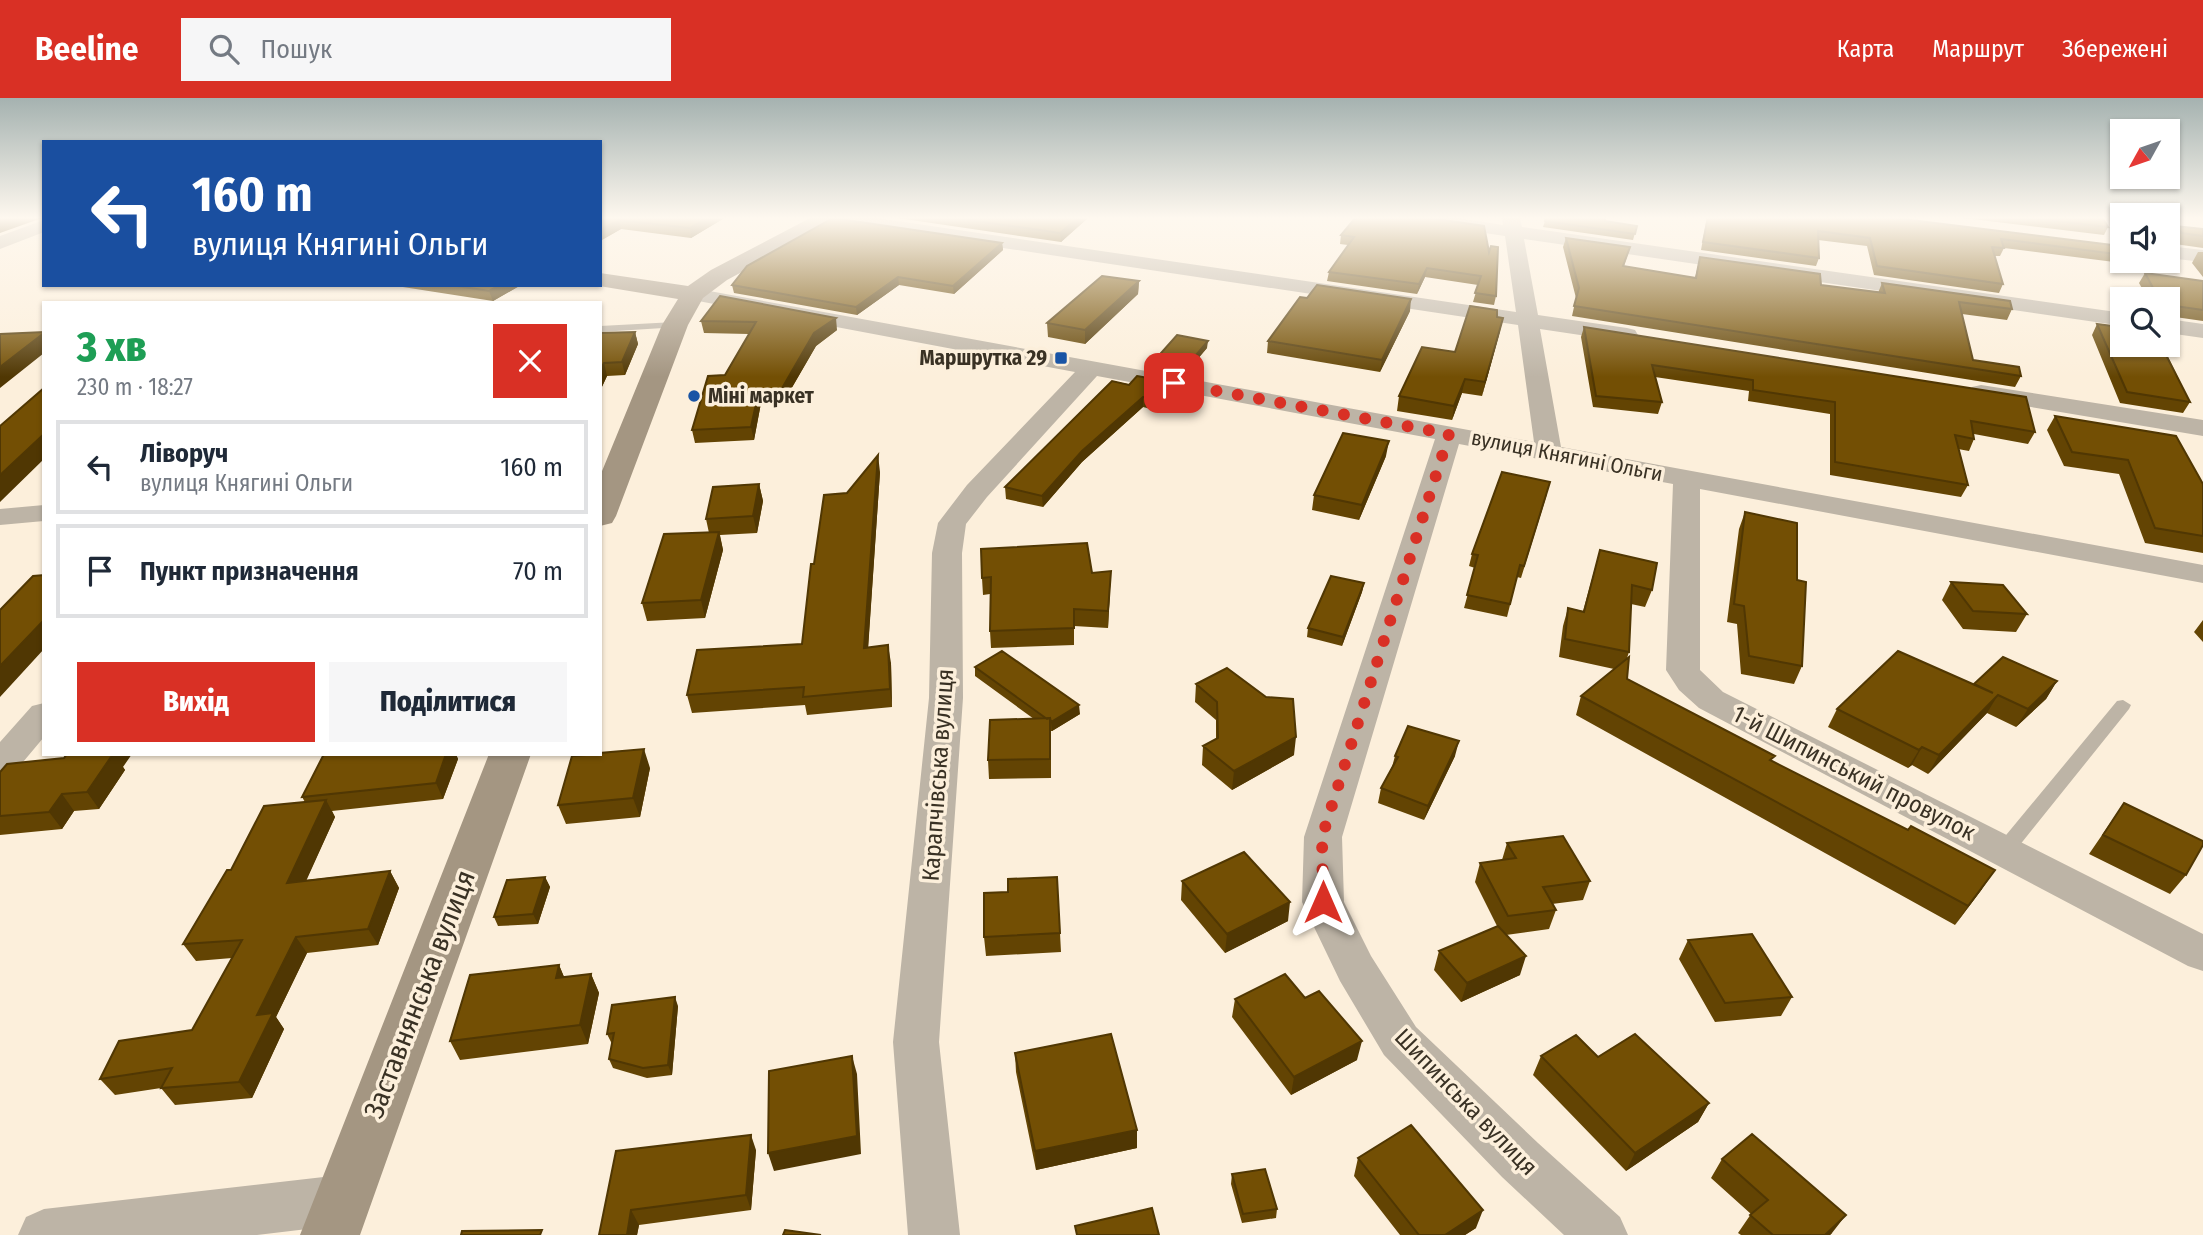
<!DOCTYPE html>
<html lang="uk">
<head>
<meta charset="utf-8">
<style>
	body { margin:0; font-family:"Fira Sans Condensed",sans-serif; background:#f6f6f7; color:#1f2937; height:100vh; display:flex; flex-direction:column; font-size:26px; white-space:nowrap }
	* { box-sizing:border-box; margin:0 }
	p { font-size:23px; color:#747a83 }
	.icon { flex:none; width:38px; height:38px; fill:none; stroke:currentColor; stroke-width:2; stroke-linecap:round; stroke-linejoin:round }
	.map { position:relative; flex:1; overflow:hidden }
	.drawer { position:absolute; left:42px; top:203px; width:560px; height:455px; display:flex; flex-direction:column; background:#fff; border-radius:0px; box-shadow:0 2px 5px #0004 }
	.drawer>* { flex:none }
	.guide { position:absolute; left:42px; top:42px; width:560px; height:147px; border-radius:0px; box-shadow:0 2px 5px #0004; background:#1a4fa0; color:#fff; overflow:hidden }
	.needle { width:46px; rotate:230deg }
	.buttons { position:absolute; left:2110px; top:21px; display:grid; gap:14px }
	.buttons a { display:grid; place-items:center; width:70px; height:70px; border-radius:0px; background:#fff; box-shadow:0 2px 5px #0004; font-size:35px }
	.pin { position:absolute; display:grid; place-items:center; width:60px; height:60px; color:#fff; margin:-30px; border-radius:14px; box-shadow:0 4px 10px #0006 }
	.me { position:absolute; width:77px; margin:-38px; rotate:0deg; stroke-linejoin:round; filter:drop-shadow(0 0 5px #0008) }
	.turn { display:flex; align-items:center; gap:24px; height:147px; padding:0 35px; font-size:32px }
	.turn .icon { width:91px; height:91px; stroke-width:2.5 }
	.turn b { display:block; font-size:49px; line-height:60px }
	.round { display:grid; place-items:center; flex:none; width:74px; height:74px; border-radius:0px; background:#f6f6f7 }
	.head { display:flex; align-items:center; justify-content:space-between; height:119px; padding:0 35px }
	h1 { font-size:42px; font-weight:800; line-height:52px; color:#1e9e55 }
	.action { display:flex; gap:14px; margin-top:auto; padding:14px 35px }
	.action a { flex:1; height:80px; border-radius:0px; background:#d93025; color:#fff; font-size:28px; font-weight:800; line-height:80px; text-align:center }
	.action a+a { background:#f6f6f7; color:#1f2937 }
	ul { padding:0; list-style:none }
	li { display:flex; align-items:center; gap:21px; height:94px; margin:0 14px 10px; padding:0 21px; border:4px solid #e0e1e3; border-radius:0px }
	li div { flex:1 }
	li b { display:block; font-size:26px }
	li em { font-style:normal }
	header { display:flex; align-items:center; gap:42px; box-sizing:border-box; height:98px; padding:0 35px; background:#d93025; color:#fff }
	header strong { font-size:33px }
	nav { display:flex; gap:38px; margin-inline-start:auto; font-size:24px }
	.search { width:490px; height:63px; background:#f6f6f7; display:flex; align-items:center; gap:18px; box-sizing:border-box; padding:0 24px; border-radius:0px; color:#747a83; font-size:26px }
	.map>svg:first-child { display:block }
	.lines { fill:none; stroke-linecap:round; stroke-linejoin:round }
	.lane { fill:#bdb4a6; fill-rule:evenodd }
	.street { fill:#bdb4a6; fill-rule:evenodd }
	.secondary { fill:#a49682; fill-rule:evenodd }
	.wall { fill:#634403 }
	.shaded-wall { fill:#503703 }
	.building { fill:#734f04; stroke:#503703; stroke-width:2 }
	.route { stroke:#d93025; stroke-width:12; stroke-dasharray:0 21.6 }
	.poi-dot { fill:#1954a5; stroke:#fcefdb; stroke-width:2.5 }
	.labels { text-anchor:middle; stroke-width:7; stroke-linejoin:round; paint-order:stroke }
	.far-poi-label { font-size:21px; font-weight:bold; fill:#393124; stroke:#fcefdb; text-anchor:end }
	.far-street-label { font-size:21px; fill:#393124; stroke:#fcefdb }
	.street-label { font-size:24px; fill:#393124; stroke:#fcefdb }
	.near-street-label { font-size:28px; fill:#393124; stroke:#fcefdb }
</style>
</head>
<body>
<header>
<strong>Beeline</strong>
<div class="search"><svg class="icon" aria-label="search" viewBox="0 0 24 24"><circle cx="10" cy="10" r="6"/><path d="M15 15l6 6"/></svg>Пошук</div>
<nav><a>Карта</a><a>Маршрут</a><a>Збережені</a></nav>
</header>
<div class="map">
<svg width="2203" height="1137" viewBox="0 0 2203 1137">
	<rect width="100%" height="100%" fill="#fcefdb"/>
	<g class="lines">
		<path class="lane" d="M675 224 680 227 679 229 600 234V228Z
			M2123 602 2131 607 2129 611 2011 758 2004 760 1997 758 1995 753 1997 748 2117 603Z"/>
		<path class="street" d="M821 119H870L1516 214 1505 138 1411 124 1402 119H1452L1503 127 1502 119H1520L1522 129 2123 215V228L1524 141 1538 217 1627 230 1635 232 1638 237 1635 242 1627 244 1540 231 1561 349 2203 467V485L1700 391V572L1723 594 2203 836V873L2188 868 1699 610 1679 592 1666 572 1673 386 1459 346 1342 739 1344 804 1371 858 1416 929 1538 1045 1620 1119 1628 1137H1564L1502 1079 1384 957 1340 883 1302 804 1304 739 1435 341 1097 278 987 399 966 426 962 455 963 600 939 944 960 1137H908L893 944 929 600 932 455 938 425 967 387 1075 274 693 202 686 200 683 196 686 192 693 190 1534 344 1518 227 830 124Z
			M44 122V134L0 151V138Z
			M2168 148 2203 152V164L2168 160Z
			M2168 221 2203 226V240L2168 235Z
			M1981 287 2203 322V338L1972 299 1969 294 1972 289Z
			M44 407V423L0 427V411Z
			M44 605V639L13 676 0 680V644L32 608Z
			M341 1077 359 1084 367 1102 359 1120 341 1127 257 1137H18L26 1119 44 1111Z"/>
		<path class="secondary" d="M812 119H839L836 123 727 182 703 200 688 227 616 418 612 425 600 428V378L662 227 678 201 593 187H600V175L688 188 711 172Z
			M489 656H531L360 1137H300Z"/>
	</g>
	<path class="wall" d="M600 119H726L691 140 621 131 600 143Z
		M891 119H1089L1061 144Z
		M1707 119H1887L2123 152V163L2122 165 2004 150 2000 158H1994L2003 186 1999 195 1874 177 1867 148 1818 142 1819 160 1816 168 1701 152Z
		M1955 119H2102L2108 129 2104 137Z
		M1545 123H1605L1637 128 1633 142 1543 129Z
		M1484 128 1496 198 1494 207 1473 204 1478 187 1425 179 1417 196 1327 183 1329 174 1348 147 1340 146 1341 137Z
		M2175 128 2203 131V150L2175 146 2169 139Z
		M1566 140 1630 149 1624 168 1695 180 1700 159 1821 187 1878 195 1882 185 2012 211 2007 222 1962 216 1973 262 2021 278 2015 289 1572 218 1576 200 1563 149Z
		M1002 145 1003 152 954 196 899 187 857 217 734 195 732 187Z
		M2198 154H2203V179L2192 165Z
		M2145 175 2203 183V223L2168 218V201H2148L2139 185Z
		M1139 183 1138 196 1085 246 1048 239 1047 225Z
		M390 187H521L493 203Z
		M720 198 837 232 816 248 783 305H761L754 342 695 345 692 332 749 236 704 235 701 223Z
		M1410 213 1380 274 1267 255 1268 243Z
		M2116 218 2170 255 2168 259 2190 304 2183 315 2120 305 2092 237 2097 226 2110 228Z
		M1497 219 1500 233 1482 298 1462 295 1452 322 1397 313 1399 298Z
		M1584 229 2035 334 2028 346 1974 336V341L1969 353 1958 351 1968 387 1961 399 1830 377V316L1748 303 1749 293 1655 279 1662 304 1658 316 1593 309 1581 239Z
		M635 234 638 246 625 277 607 278 600 293V235Z
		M1207 250 1184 277 1152 271 1153 264Z
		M1112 283 1170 294 1155 312 1143 309 1082 364 1043 409 1006 401 1005 389Z
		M2055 318 2203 386V455L2145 445 2119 376 2064 368 2047 332Z
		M1386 358 1359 422 1312 412 1314 397Z
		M880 374 868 549 891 565 892 609 807 617 805 607 692 615 687 597 802 546 814 466 847 395Z
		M759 386 763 403 757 435 720 437 723 452 705 520 647 523 642 505 709 435 706 421Z
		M1547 396 1521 480 1517 479 1507 519 1464 510 1475 470 1469 468 1472 456Z
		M1745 414 1797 482 1802 568 1794 586 1741 576 1737 526 1727 524 1739 431Z
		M1600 452 1652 492 1645 509 1631 506 1629 554 1627 560V581L1772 663 1982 791 1955 827 1576 617 1581 598 1614 571 1559 559 1563 528 1568 510 1583 513Z
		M1111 473 1108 530 1074 528V547L991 550 990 533V496L983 497 982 480 1092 475Z
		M1951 484 2027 516 2016 534 1963 531 1942 502Z
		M1364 485 1362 494 1342 548 1307 539 1308 530Z
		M2203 522V544L2194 534Z
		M975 569 1080 616 1052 633H1051V680L989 681 988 662 1034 621 975 578Z
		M2057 583 2046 601 2016 629 1987 615 1928 676 1912 667 1908 670 1828 629 1837 611 1973 586Z
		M1196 586 1294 657 1232 692 1202 667 1203 648 1216 641V622L1195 604Z
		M456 657 458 661 443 701 332 713 335 719 306 782 390 773 399 790 378 847 307 855 276 919 284 931 252 1000 175 1007 161 990 115 997 100 981 192 932 232 860 196 863 183 846 231 772 305 704 302 699Z
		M1395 658H1455L1424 722 1378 705 1381 690 1392 669Z
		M123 669 125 672 99 711 74 713 62 731 0 737V674Z
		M650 670 640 719 566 726 558 707Z
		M2124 705 2186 777 2170 796 2089 756Z
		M1507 745 1590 783 1583 802 1552 806 1556 812 1549 831 1506 837 1520 877 1461 904 1434 872 1439 853 1497 828 1475 784 1480 765 1502 762Z
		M545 779 550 789 538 826 498 828 494 819Z
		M1057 779 1061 854 986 858 984 839 1008 794Z
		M1182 783 1288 823 1225 855 1181 802Z
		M1688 842 1792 899 1781 918 1715 924 1679 861Z
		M559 867 564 879 591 876 599 895 588 946 460 962 450 943Z
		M1235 901 1357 962 1291 997 1232 919Z
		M678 908 672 977 647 980 613 970 609 961 612 946 607 936Z
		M1015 955 1137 1032V1050L1036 1072 1016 974Z
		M1541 958 1598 959 1709 1005 1698 1024 1626 1073 1533 977Z
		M756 1052 751 1112 639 1127 637 1137H599L616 1053Z
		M1358 1060 1476 1130 1465 1137H1400L1354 1078Z
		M1722 1061 1832 1135 1830 1137H1741L1738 1135 1751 1116 1711 1080Z
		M1232 1076 1277 1111 1276 1120 1242 1125 1231 1086Z"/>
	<path class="shaded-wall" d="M13 119H42V120L0 135V124Z
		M708 119H726L691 140 690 130Z
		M1079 119H1089L1061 144 1060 135Z
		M619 122 621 131 600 143V132Z
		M1002 145 1003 152 954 196 953 188Z
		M1427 170 1425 179 1417 196 1419 186Z
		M898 179 899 187 857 217 856 209Z
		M1139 183 1138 196 1085 246V232Z
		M500 187H521L493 203 489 193Z
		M1411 201 1410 213 1380 274 1382 262Z
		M836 220 837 232 816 248 783 305 781 292 814 235Z
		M1503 220 1500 233 1482 298 1485 284Z
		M635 234 638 246 625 277 622 264Z
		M44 235V255L0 290V269Z
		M1208 243 1207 250 1184 277 1185 270Z
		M604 265 607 278 600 293V272Z
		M1465 281 1462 295 1452 322 1454 308Z
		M1170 284V294L1155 312V301Z
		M759 292 761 305 754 342 751 329Z
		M1143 299V309L1082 364 1043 409 1042 398 1082 353Z
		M44 336V361L0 404V377Z
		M1389 343 1386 358 1359 422 1362 407Z
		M878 357 880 374 867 567 864 550Z
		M759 386 763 403 757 435 753 418Z
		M719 434 723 452 705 520 701 502Z
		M1111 473 1110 490 1108 530V513Z
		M1364 485 1362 494 1342 548 1343 539Z
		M44 522V551L0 599V568Z
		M888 547 891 565 892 609 890 591Z
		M2057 583 2046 601 2016 629 2028 611Z
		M1998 597 1987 615 1928 676 1939 657Z
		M1079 607 1080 616 1052 633 1051 624Z
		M1296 639 1294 657 1232 692 1234 673Z
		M1459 643 1455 658 1424 722 1428 708Z
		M1922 649 1912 667 1908 670 1919 652Z
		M644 651 650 670 640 719 633 700Z
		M109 656H132L123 669 125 672 99 711 87 694Z
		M446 656H456L458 661 443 701 436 685Z
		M62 696 74 713 62 731 49 714Z
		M326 702 335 719 298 801 287 785Z
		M1995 772 1982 791 1955 827 1968 808Z
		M390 773 399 790 378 847 368 831Z
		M545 779 550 789 538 826 533 816Z
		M1290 804 1288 823 1225 855 1227 836Z
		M296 839 307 855 276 919 284 931 252 1000 239 984 257 917Z
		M1526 858 1520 877 1461 904 1467 885Z
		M559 867 567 886 556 880Z
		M591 876 599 895 588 946 580 927Z
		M675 899 678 908 672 977 668 967Z
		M1362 943 1357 962 1291 997 1294 979Z
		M852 958 857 976 861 1056 774 1073 768 1055Z
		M1709 1005 1698 1024 1626 1073 1635 1055Z
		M1137 1032V1050L1036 1072 1035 1053Z
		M751 1037 756 1052 751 1112 746 1097Z
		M631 1112 639 1127 637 1137H627Z
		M1483 1112 1476 1130 1465 1137H1445Z
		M1846 1117 1832 1135 1830 1137H1825Z"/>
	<path class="building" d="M0 119H13L0 124Z
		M600 119H708L690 130 619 122 600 132Z
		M950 119H1079L1060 135Z
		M1356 119H1423L1484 128 1489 154 1491 148 1498 149 1496 198 1475 195 1481 178 1427 170 1419 186 1329 174 1354 139 1341 137Z
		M1546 119H1605V123L1637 128 1635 136 1545 123Z
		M1708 119H1887L2120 148 2123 152V157L2001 141 2004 150 1992 149 2003 186 1877 168 1870 140 1818 133 1819 160 1703 144Z
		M2024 119H2102L2108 129Z
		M833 120 1002 145 953 188 898 179 856 209 732 187 747 168Z
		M2175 128 2203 131V138L2182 135Z
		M1566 140 1630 149 1623 168 1696 180 1700 159 1820 176 1821 187 1885 195 1882 185 2010 203 2012 211 1959 204 1973 262 2019 269 2021 278 1574 208 1579 190Z
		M2145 175 2203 183V212L2168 207V201H2159Z
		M1102 178 1139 183 1085 232 1047 225Z
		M451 187H500L489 193Z
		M1317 187 1411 201 1382 262 1268 243 1300 199 1307 200Z
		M720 198 836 220 814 235 781 292H759L751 329 692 332 708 278 725 277 756 224 701 223Z
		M1470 208 1497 212V219L1503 220 1485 284 1465 281 1454 308 1399 298 1422 249 1455 254Z
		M2116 218 2123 219V247H2165L2170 255H2165L2190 304 2127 294 2097 226 2120 229Z
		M1584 229 2026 299 2035 334 1971 323 1974 341 1955 337 1968 387 1835 364V304L1753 292V282L1652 267 1662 304 1596 298Z
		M44 234V235L0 269V236Z
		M635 234 622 264 604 265 600 272V235Z
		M1177 237 1208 243 1185 270 1153 264Z
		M1137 278 1170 284 1155 301 1143 299 1082 353 1042 398 1005 389 1112 283 1129 287Z
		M44 290V336L0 377V328Z
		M2055 318 2176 338 2203 386V438L2155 430 2128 362 2072 354Z
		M1343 335 1389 343 1362 407 1314 397Z
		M878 357 864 550 888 547 890 591 803 599 804 589 687 597 697 552 802 546 811 466H814L824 397 847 395Z
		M1502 374 1550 384 1524 468 1520 467 1510 506 1467 497 1478 457 1472 456Z
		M759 386 753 418 706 421 713 389Z
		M1745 414 1797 425V482L1806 484 1802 568 1749 558 1744 508 1734 506Z
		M719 434 701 502 642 505 664 436Z
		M1087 445 1092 475 1111 473 1108 513 1074 511V530L990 533 991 479 982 480 981 451Z
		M1600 452 1657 465 1652 492 1632 487 1629 554 1565 541 1568 510 1584 514Z
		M44 477V522L0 568V512L33 478Z
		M1331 478 1364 485 1343 539 1308 530Z
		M1951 484 2003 487 2027 516 1973 513Z
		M1002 553 1079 607 1051 624 1050 620 1047 621 975 569Z
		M1898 553 1993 595 1974 586 2003 559 2057 583 2028 611 1998 597 1939 657 1922 649 1919 652 1837 611Z
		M1629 559 1627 581 1775 658 1770 662 1908 732 1911 728 1995 772 1968 808 1581 598Z
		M1227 570 1266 599 1293 601 1296 639 1234 673 1203 648 1218 640 1217 604 1196 586Z
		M1050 620V661L988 662 990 622Z
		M1408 628 1459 643 1428 708 1381 690 1398 659 1395 658Z
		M644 651 633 700 558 707 572 658 600 656V655Z
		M67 656H113L87 694 62 696 49 714 0 718V674L7 666 64 660Z
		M324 656H446L436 685 302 699Z
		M326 702 287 785 390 773 368 831 296 839 257 917 273 915 239 984 161 990 172 970 100 981 119 943 192 932 242 842 183 846 227 772H231L264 708Z
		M2124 705 2203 743V747L2186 777 2103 737Z
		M1563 738 1590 783 1543 789 1556 812 1508 818 1480 765 1516 760 1507 745Z
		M1244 754 1290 804 1227 836 1182 783Z
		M545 779 533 816 494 819 507 782Z
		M1057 779 1060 835 984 839V795L1008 794V781Z
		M1498 828 1526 858 1467 885 1439 853Z
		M1752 836 1792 899 1725 905 1688 842Z
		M559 867 556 880 591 876 580 927 450 943 470 877Z
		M1285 876 1305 900 1319 893 1362 943 1294 979 1235 901Z
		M675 899 668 967 643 970 609 961 614 935 607 936 612 907Z
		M1111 936 1137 1032 1035 1053 1015 955Z
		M1635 936 1709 1005 1635 1055 1541 958 1576 937 1598 959Z
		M852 958 857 1038 768 1055 769 973Z
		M1411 1027 1483 1112 1445 1137H1419L1358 1060Z
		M1752 1036 1846 1117 1825 1137H1773L1750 1117 1768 1102 1722 1061Z
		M751 1037 746 1097 631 1112 627 1137H599L616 1053Z
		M1265 1071 1277 1111 1243 1116 1232 1076Z
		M1152 1110 1159 1137H1077L1075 1128Z
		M542 1132 540 1137H461L462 1133Z
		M785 1132 821 1137H783Z"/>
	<linearGradient id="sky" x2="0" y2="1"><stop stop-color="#a5b2b0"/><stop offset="0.43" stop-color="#fef8ef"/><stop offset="1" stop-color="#fef8ef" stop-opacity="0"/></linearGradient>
	<rect width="2203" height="279" fill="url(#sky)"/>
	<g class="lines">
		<path class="route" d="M1174 285 1449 336 1322 739 1323 804"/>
	</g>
	<g class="poi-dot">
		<rect x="1054" y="253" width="14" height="14" rx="3.5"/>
		<circle cx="694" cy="298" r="7"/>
	</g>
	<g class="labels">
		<g class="far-poi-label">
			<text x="1047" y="267">Маршрутка 29</text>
			<text x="708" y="305" text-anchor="start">Міні маркет</text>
		</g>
		<g class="far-street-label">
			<text transform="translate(1567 358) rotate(11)" y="7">вулиця Княгині Ольги</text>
		</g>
		<g class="street-label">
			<text transform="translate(1854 675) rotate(27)" y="8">1-й Шипинський провулок</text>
			<text transform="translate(938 677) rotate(-86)" y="8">Карапчівська вулиця</text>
			<text transform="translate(1466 1004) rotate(46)" y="8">Шипинська вулиця</text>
		</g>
		<g class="near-street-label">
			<text transform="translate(419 896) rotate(-69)" y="10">Заставнянська вулиця</text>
		</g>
	</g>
</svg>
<div class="buttons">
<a><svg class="needle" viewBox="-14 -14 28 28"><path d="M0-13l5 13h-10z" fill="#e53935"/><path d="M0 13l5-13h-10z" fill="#747a83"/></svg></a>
<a><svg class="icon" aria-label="sound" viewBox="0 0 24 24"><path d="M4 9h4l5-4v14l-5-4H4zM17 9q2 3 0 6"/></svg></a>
<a><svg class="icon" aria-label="search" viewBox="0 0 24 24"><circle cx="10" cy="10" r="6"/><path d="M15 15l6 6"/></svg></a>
</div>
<div class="pin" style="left:1174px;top:285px;background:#d93025"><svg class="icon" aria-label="arrive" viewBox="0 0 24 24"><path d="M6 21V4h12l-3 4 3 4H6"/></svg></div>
<svg class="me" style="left:1323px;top:804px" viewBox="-20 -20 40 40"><path d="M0-17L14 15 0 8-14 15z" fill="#d93025" stroke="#fff" stroke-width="4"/></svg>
<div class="guide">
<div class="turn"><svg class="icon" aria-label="left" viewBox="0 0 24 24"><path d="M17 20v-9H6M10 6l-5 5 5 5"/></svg><div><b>160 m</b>вулиця Княгині Ольги</div></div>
</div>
<section class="drawer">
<div class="head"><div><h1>3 хв</h1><p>230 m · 18:27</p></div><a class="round" style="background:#d93025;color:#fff"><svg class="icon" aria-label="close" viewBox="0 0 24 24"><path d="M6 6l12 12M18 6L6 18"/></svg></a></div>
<ul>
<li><svg class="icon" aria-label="left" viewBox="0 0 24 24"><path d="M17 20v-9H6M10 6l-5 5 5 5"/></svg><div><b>Ліворуч</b><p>вулиця Княгині Ольги</p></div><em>160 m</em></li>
<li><svg class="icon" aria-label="arrive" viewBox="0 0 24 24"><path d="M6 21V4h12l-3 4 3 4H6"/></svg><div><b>Пункт призначення</b></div><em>70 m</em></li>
</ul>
<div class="action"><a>Вихід</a><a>Поділитися</a></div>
</section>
</div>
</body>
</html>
